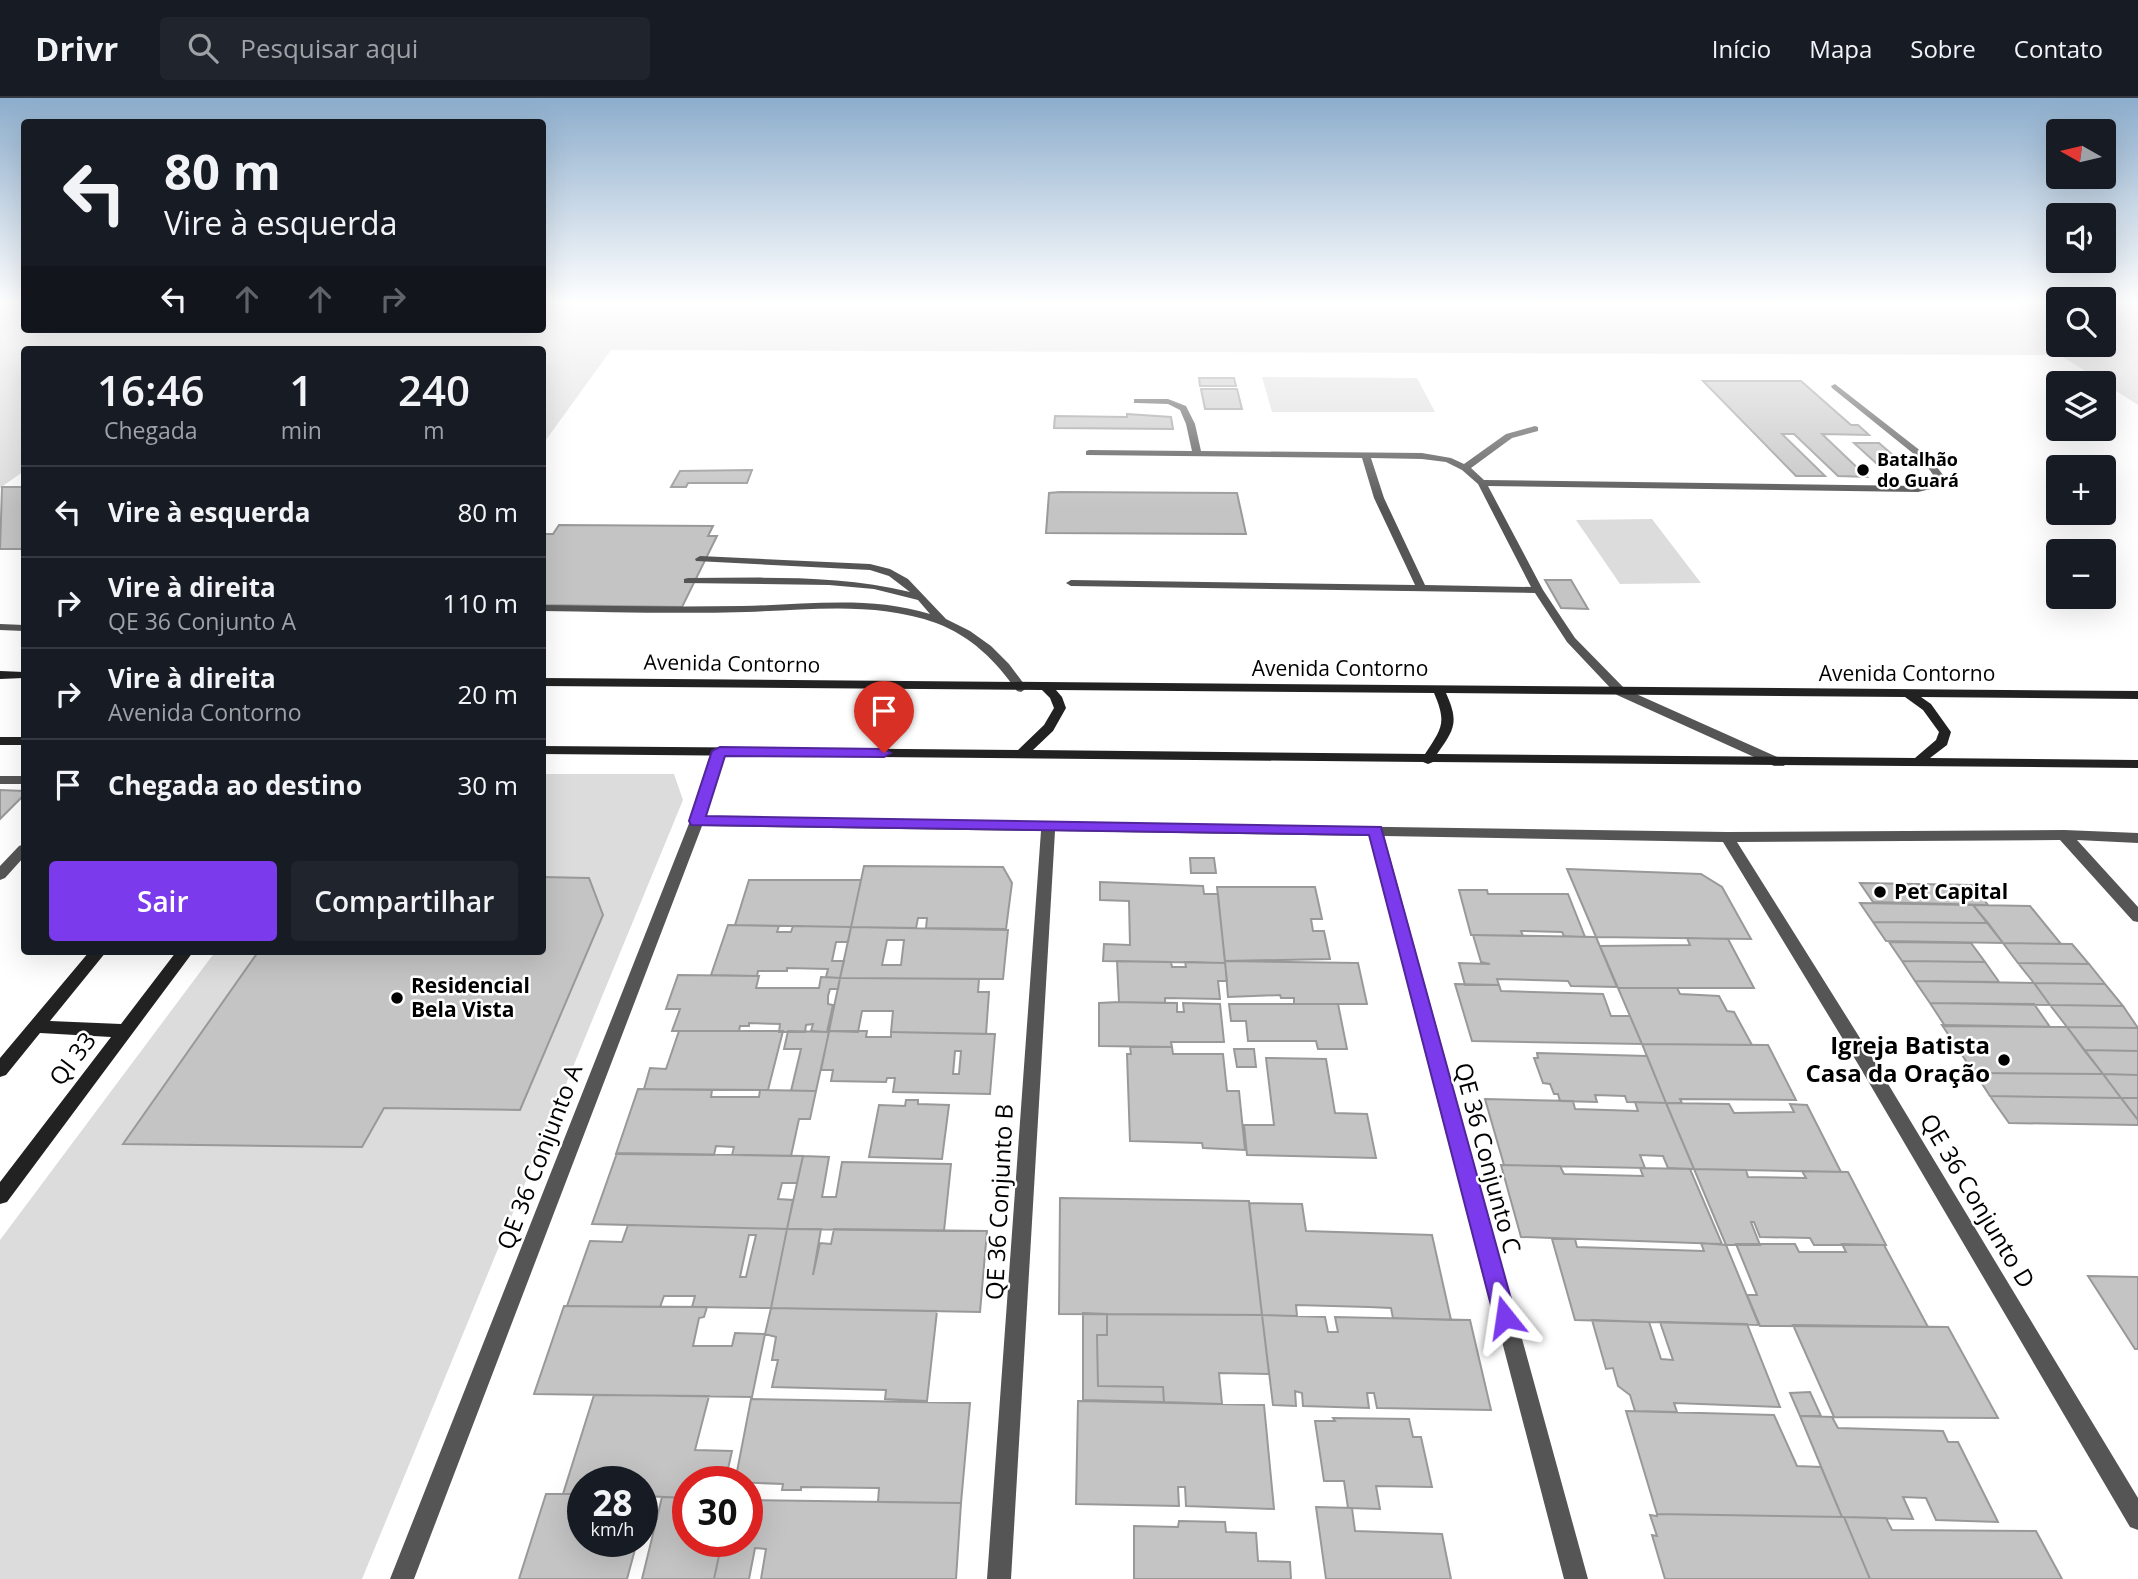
<!DOCTYPE html>
<html lang="pt">
<head>
<meta charset="utf-8">
<style>
	body { margin:0; font-family:"Open Sans",sans-serif; background:#20242c; color:#f1f3f6; height:100vh; display:flex; flex-direction:column; font-size:26px; white-space:nowrap }
	* { box-sizing:border-box; margin:0 }
	p { font-size:23px; color:#9ea1a6 }
	.icon { flex:none; width:38px; height:38px; fill:none; stroke:currentColor; stroke-width:2; stroke-linecap:round; stroke-linejoin:round }
	.map { position:relative; flex:1; overflow:hidden }
	.panel { position:absolute; left:21px; top:248px; width:525px; height:609px; display:flex; flex-direction:column; background:#171b24; border-radius:7px; box-shadow:0 7px 28px #0002 }
	.panel>* { flex:none }
	.banner { position:absolute; left:21px; top:21px; width:525px; height:214px; border-radius:7px; box-shadow:0 7px 28px #0002; background:#171b24; color:#f1f3f6; overflow:hidden }
	.needle { width:46px; rotate:278deg }
	.fabs { position:absolute; left:2046px; top:21px; display:grid; gap:14px }
	.fabs a { display:grid; place-items:center; width:70px; height:70px; border-radius:7px; background:#171b24; box-shadow:0 7px 28px #0002; font-size:35px }
	.speed { position:absolute; left:567px; top:1368px; display:flex; gap:14px; font-size:35px; font-weight:700; text-align:center }
	.speed>* { display:grid; place-content:center; width:91px; height:91px; border-radius:50%; background:#171b24; box-shadow:0 7px 28px #0002; line-height:1 }
	.speed small { font-size:18px; font-weight:400 }
	.speed .limit { border:10px solid #d22; background:#fff; color:#111 }
	.pin { position:absolute; display:grid; place-items:center; width:60px; height:60px; color:#fff; margin:-72px -30px; border-radius:50% 50% 50% 0; rotate:-45deg; box-shadow:0 0 7px #0007 }
	.pin .icon { rotate:45deg }
	.me { position:absolute; width:77px; margin:-38px; rotate:345deg; stroke-linejoin:round; filter:drop-shadow(0 0 5px #0008) }
	.turn { display:flex; align-items:center; gap:24px; height:147px; padding:0 28px; font-size:32px }
	.turn .icon { width:91px; height:91px; stroke-width:2.5 }
	.turn b { display:block; font-size:49px; line-height:60px }
	.lanes { display:flex; align-items:center; height:66px; padding:0 28px; background:#0003; justify-content:center; gap:35px; direction:ltr }
	.lanes .off { opacity:.35 }
	.eta { display:flex; justify-content:space-evenly; align-items:center; height:119px; text-align:center }
	.eta b { font-size:42px; font-weight:600; line-height:49px }
	.button { display:flex; gap:14px; margin-top:auto; padding:14px 28px }
	.button a { flex:1; height:80px; border-radius:7px; background:#7c3aed; color:#fff; font-size:28px; font-weight:600; line-height:80px; text-align:center }
	.button a+a { background:#20242c; color:#f1f3f6 }
	ul { padding:0; list-style:none }
	li { display:flex; align-items:center; gap:21px; height:91px; padding:0 28px; border-top:2px solid #363941 }
	li div { flex:1 }
	li b { display:block; font-size:26px }
	li em { font-style:normal }
	header { display:flex; align-items:center; gap:42px; box-sizing:border-box; height:98px; padding:0 35px; background:#171b24; border-bottom:2px solid #363941 }
	header strong { font-size:33px }
	nav { display:flex; gap:38px; margin-inline-start:auto; font-size:24px }
	.search { width:490px; height:63px; background:#20242c; display:flex; align-items:center; gap:18px; box-sizing:border-box; padding:0 24px; border-radius:7px; color:#9ea1a6; font-size:26px }
	.map>svg:first-child { display:block }
	.green { fill:#dcdcdc }
	.building { fill:#c4c4c4; stroke:#999; stroke-width:2; fill-rule:evenodd }
	.lines { fill:none; stroke-linecap:round; stroke-linejoin:round }
	.lane { fill:#555; fill-rule:evenodd }
	.street { fill:#555; fill-rule:evenodd }
	.secondary { fill:#222; fill-rule:evenodd }
	.route { fill:#7c3aed; stroke:#51269a; stroke-width:2 }
	.poi-dot { fill:#000; stroke:#fff; stroke-width:2.5 }
	.labels { text-anchor:middle; stroke-width:5; stroke-linejoin:round; paint-order:stroke }
	.far-poi-label { font-size:18px; font-weight:bold; fill:#000; stroke:#fff; text-anchor:start }
	.street-label { font-size:21px; fill:#000; stroke:#fff }
	.poi-label { font-size:21px; font-weight:bold; fill:#000; stroke:#fff; text-anchor:start }
	.near-poi-label { font-size:24px; font-weight:bold; fill:#000; stroke:#fff; text-anchor:end }
	.near-street-label { font-size:24px; fill:#000; stroke:#fff }
</style>
</head>
<body>
<header>
<strong>Drivr</strong>
<div class="search"><svg class="icon" aria-label="search" viewBox="0 0 24 24"><circle cx="10" cy="10" r="6"/><path d="M15 15l6 6"/></svg>Pesquisar aqui</div>
<nav><a>Início</a><a>Mapa</a><a>Sobre</a><a>Contato</a></nav>
</header>
<div class="map">
<svg width="2138" height="1481" viewBox="0 0 2138 1481">
	<rect width="100%" height="100%" fill="#fff"/>
	<path class="green" d="M0 203H24V231H542L543 203H2058V247H2104V203H2138V307L2060 257 611 252 543 346 542 252H24V373L0 390Z
		M1262 279 1417 280 1435 314H1272Z
		M1652 421 1701 485 1620 486 1576 422Z
		M543 676H674L683 702 362 1481H0V1142L215 854H542Z"/>
	<path class="building" d="M1199 280H1234L1236 288H1200Z
		M1703 283H1801L1851 327H1858L1869 337 1822 336 1867 379 1838 378 1794 336H1782L1825 378H1796Z
		M1201 291H1237L1242 311H1205Z
		M1127 316 1171 319 1173 331 1054 330 1055 318 1127 319Z
		M1854 345H1879L1902 365H1876Z
		M752 372 747 385H688L686 389H671L680 373Z
		M2 389H24V451H0Z
		M1060 394 1237 395 1246 436 1046 435 1049 395Z
		M559 427 713 428 708 438H717L682 509 542 507V439L545 436H553Z
		M1545 482H1571L1588 511 1561 510Z
		M0 692 24 693V697L0 721Z
		M1190 760H1214L1216 775H1191Z
		M864 768 1003 769 1012 785 1006 831 926 830 927 820H918L916 830 851 829Z
		M1567 771 1701 776 1722 789 1751 841 1596 839Z
		M542 779 589 780 603 817 520 1012 384 1010 362 1049 123 1046 258 854H542Z
		M749 782H861L851 829 735 827Z
		M1100 784 1203 788 1204 796H1218L1225 865 1103 863 1104 846 1130 847 1129 803 1100 802Z
		M1860 785 1972 787 1988 807 1873 804Z
		M1217 789H1315L1322 821H1311L1313 833H1324L1330 861 1225 863Z
		M1459 792H1487L1488 796H1568L1585 839 1564 838 1562 834 1521 833 1523 838 1471 837Z
		M1860 805 1973 807 1988 825 1873 824Z
		M1973 807 2030 808 2061 846 2003 845Z
		M1873 824 1988 825 2003 845 1886 843Z
		M728 827 779 828 777 834H791L793 828 851 829 848 844H836L832 863H844L840 880 826 879 828 871 787 870V873H758L757 878 711 877Z
		M851 829 1008 832 1003 881 840 880ZM887 842H904L901 867H882Z
		M1473 837 1596 839 1617 889 1571 888 1568 883 1497 881 1499 887H1465L1459 865 1490 866 1481 864Z
		M1687 840 1728 841 1754 890H1618L1600 848 1690 847Z
		M1889 844 1971 845 1985 864 1902 863Z
		M2003 845 2072 846 2089 866 2018 865Z
		M1117 863 1171 864 1172 869H1186L1185 864 1225 865 1227 883H1218L1220 901 1165 900V905L1119 904Z
		M1225 863 1358 865 1367 906H1294V900H1281L1280 897 1228 899Z
		M1902 863 1985 864 1999 884 1915 883Z
		M2018 865 2089 866 2105 886 2034 885Z
		M678 877 759 878 756 890H819L821 879 840 880 838 891H830L828 898V906L833 907 827 934 811 933 813 926 806 927 805 934H779L780 926 749 925V928H740L739 933H672L680 911H666Z
		M840 880 979 881 978 894H989L986 936 891 934 893 913H862L858 934 829 933Z
		M1915 883 2034 885 2050 907 1930 905Z
		M2034 885 2105 886 2123 908 2050 907Z
		M1455 886 1499 887 1501 893 1603 896 1611 918H1630L1642 946 1472 943Z
		M1618 890H1677L1680 896 1719 898 1727 913 1734 914 1752 947 1642 946Z
		M1119 904 1177 905V914H1184L1183 905 1220 906 1224 944H1171L1172 949 1099 948V905Z
		M1930 905 2034 906 2050 929 1945 928Z
		M1229 906H1338L1347 951H1318L1316 943H1248L1246 923H1231Z
		M2050 907 2123 908 2138 930 2067 929Z
		M1942 927 2067 929 2103 976 1974 975Z
		M2067 929 2138 930V953L2084 952Z
		M679 933H783L768 992 644 991 650 970 666 971Z
		M788 933 829 934 816 993H791L801 951H784Z
		M829 933H867L866 939H891V934L995 936 990 996 893 994 895 980H887L886 984 831 983 833 972H821ZM955 953H961L959 976H953Z
		M1642 946 1768 947 1796 1002 1680 1001 1682 1005H1666Z
		M1130 949H1172L1173 956H1223L1227 993H1239L1245 1052 1203 1050 1202 1045 1130 1043 1127 956H1131Z
		M1234 951H1254L1256 969H1237Z
		M2084 952 2138 953V977L2103 976Z
		M1537 955 1647 958 1666 1005 1627 1004 1625 998 1595 997 1597 1004 1560 1003 1558 996H1554L1550 986 1543 985 1534 960H1538Z
		M1266 960 1326 961 1335 1015 1367 1016 1376 1060 1247 1057 1244 1027H1274Z
		M1975 975 2103 976 2121 1000 1990 998Z
		M2103 976 2138 977V1000H2121Z
		M638 991 712 992 711 999H759L760 992 816 993 810 1021H799L791 1058 732 1057 734 1049 716 1048 714 1057 616 1056Z
		M1990 998 2121 1000 2138 1022V1027L2009 1025Z
		M2121 1000H2138V1022Z
		M1485 1001 1573 1003 1575 1011 1638 1013 1635 1004 1666 1005 1694 1071 1668 1070 1663 1058 1640 1057 1645 1070 1504 1067Z
		M906 1002H918V1006L949 1007 942 1061 869 1059 879 1007 905 1008Z
		M1666 1005 1729 1006 1734 1015 1794 1014 1790 1006 1807 1007 1841 1074 1694 1071Z
		M617 1055 803 1058 797 1085H782L778 1101 793 1102 787 1131 592 1126Z
		M803 1058 829 1059 822 1099H836L842 1064 951 1066 944 1133 787 1131Z
		M1501 1067 1560 1068 1564 1076 1643 1078 1640 1070 1690 1071 1722 1146 1521 1139Z
		M1694 1071 1746 1072 1748 1079 1806 1080 1802 1073 1848 1074 1886 1147H1814L1810 1140 1760 1139 1754 1124H1751L1760 1147H1726Z
		M1060 1100 1249 1103 1262 1217 1059 1216Z
		M1249 1105 1302 1106 1306 1133 1432 1137 1451 1222 1393 1220 1391 1210 1369 1209 1296 1207 1297 1218 1262 1217Z
		M628 1127 787 1131 771 1210 692 1209 695 1198H664L660 1209 567 1208 590 1143 622 1144ZM749 1137H756L746 1179H740Z
		M787 1131H821L813 1177 820 1145 831 1146 834 1131 987 1133 980 1214 771 1210Z
		M1552 1141H1575L1577 1149 1704 1153 1701 1145 1726 1147 1759 1227 1575 1222Z
		M1736 1146H1795L1799 1154H1846L1842 1146 1884 1147 1928 1229 1760 1228 1747 1197H1757Z
		M2088 1178 2138 1179V1251H2135Z
		M564 1208 707 1209 704 1219 699 1220 693 1248H732L735 1235 765 1236 752 1299 534 1296Z
		M771 1210 937 1213 927 1303 885 1301 886 1292 772 1289 778 1262H772L776 1239 765 1236Z
		M1083 1215 1107 1216V1237H1097L1098 1288 1163 1289 1164 1304 1083 1302Z
		M1107 1216 1262 1217 1269 1276 1219 1275 1222 1306 1164 1304 1163 1289 1098 1288 1097 1237H1107Z
		M1262 1217 1325 1219 1328 1234H1338L1335 1219 1470 1222 1491 1312 1377 1310 1374 1295H1367L1369 1310 1303 1308 1302 1295 1295 1293 1296 1308 1273 1307Z
		M1592 1222 1649 1224 1661 1261 1673 1262 1660 1224 1747 1226 1780 1309 1674 1305 1677 1314 1635 1313 1630 1297 1618 1288 1613 1270 1606 1271Z
		M1793 1227 1948 1229 1998 1320 1834 1319Z
		M1810 1294 1821 1318H1800L1790 1295Z
		M594 1297 709 1298 695 1352 732 1353 725 1384H688V1400L642 1398V1384H583V1396H563Z
		M751 1301 970 1305 961 1405 878 1404 879 1390 801 1389V1392H782L783 1386 735 1384Z
		M1078 1303 1264 1307 1274 1411 1186 1408 1185 1389H1178L1179 1408 1076 1406Z
		M1626 1313 1774 1317 1797 1368 1821 1369 1842 1419 1657 1416Z
		M1800 1318 1832 1319 1838 1330 1943 1333 1948 1344H1958L1998 1424 1936 1422 1926 1400 1903 1399 1913 1421 1842 1419Z
		M1333 1320 1409 1321 1413 1339H1421L1432 1389 1376 1388 1380 1411 1348 1410 1344 1383H1324L1315 1323H1335Z
		M546 1396H583V1444H637L627 1481H519Z
		M662 1399 688 1400V1444H722L714 1481H642Z
		M747 1402 961 1405 956 1481H761L766 1451 755 1450 749 1481H714L722 1444H747Z
		M1316 1409 1352 1410 1355 1433 1442 1436 1451 1481H1326Z
		M1657 1416 1844 1419 1870 1481H1665L1652 1437 1657 1438 1650 1417 1657 1418Z
		M1844 1419 1886 1420 1892 1432 2036 1433 2062 1481H1870Z
		M1179 1423 1225 1424 1226 1434 1256 1435 1258 1463 1290 1464 1291 1481H1134V1428L1178 1429Z"/>
	<g class="lines">
		<path class="lane" d="M1835 286 1931 361 1946 381 1939 389 1918 394 1488 388 1543 492 1575 540 1625 591 1784 662 1786 665 1784 668H1774L1617 597 1567 544 1535 495 1071 488 1066 485 1071 482 1415 487 1374 400 1362 360 1086 357V353L1089 352 1192 353 1186 326 1180 312 1168 306 1137 305H1134V301H1168L1186 308 1195 326 1201 353 1422 355 1451 360 1464 366 1506 336 1535 328 1538 329V333L1512 340 1471 370 1484 382 1918 388 1933 385 1936 381 1925 365 1832 290 1831 288ZM1371 360 1422 361 1446 364 1462 372 1478 386 1531 489 1425 487 1384 400Z
			M700 458 870 466 890 471 908 481 946 521 970 533 991 548 1009 566 1027 590 1021 594 1017 593C996 563 971 538 936 525 875 503 809 512 746 514 678 516 610 514 542 513V507C609 508 676 509 742 508 804 507 869 497 930 516L918 502 874 491 829 487 684 485V481L688 480C762 480 837 476 910 494L889 478 870 472 696 463 695 461Z
			M0 526 24 527V533L0 532Z
			M0 678H24V686H0Z
			M24 746V759L5 780 0 782V768L19 748Z"/>
		<path class="street" d="M720 650 726 654 705 719 1727 734 2064 732 2138 735V745L2077 742 2138 809V824L2133 823 2060 742 1737 744 1870 956 2138 1400V1432L2130 1429 1858 966 1723 744 1384 738 1588 1481H1564L1370 738 1055 733 1011 1481H987L1041 733 702 728 414 1481H390L690 723 714 654Z"/>
		<path class="secondary" d="M0 573 24 574V580L0 581Z
			M542 580 2138 593V601L1921 599 1931 606 1951 634 1947 647 1930 660 2138 662V670L1433 664 1428 666 1423 664 542 656V648L1018 652 1044 627 1054 610 1050 600 1042 592 542 588ZM1056 592 1434 595C1447 625 1442 630 1425 656L1033 652 1053 633 1066 610 1062 599ZM1446 595 1905 599 1923 612 1939 634 1936 642 1915 660 1437 656C1455 631 1459 624 1446 595Z
			M0 639H24V647H0Z
			M89 854H106L50 923 121 926 176 854H193L7 1104 0 1106V1084L111 939 40 935 6 977 0 979V960Z"/>
	</g>
	<linearGradient id="sky" x2="0" y2="1"><stop stop-color="#8cadcc"/><stop offset="0.5" stop-color="#fff"/><stop offset="1" stop-color="#fff" stop-opacity="0"/></linearGradient>
	<rect width="2138" height="410" fill="url(#sky)"/>
	<path class="route" d="M720 649 884 651 891 655 884 659 725 658 706 718 1381 729 1516 1219 1513 1226 1505 1229 1497 1226 1494 1219 1369 737 691 727 689 723 712 653Z"/>
	<g class="poi-dot">
		<circle cx="1863" cy="372" r="7"/>
		<circle cx="1880" cy="794" r="7"/>
		<circle cx="397" cy="900" r="7"/>
		<circle cx="2004" cy="962" r="7"/>
	</g>
	<g class="labels">
		<g class="far-poi-label">
			<text x="1877" y="368">Batalhão<tspan x="1877" dy="21">do Guará</tspan></text>
		</g>
		<g class="street-label">
			<text transform="translate(732 566) rotate(1)" y="7">Avenida Contorno</text>
			<text x="1340" y="578">Avenida Contorno</text>
			<text x="1907" y="583">Avenida Contorno</text>
		</g>
		<g class="poi-label">
			<text x="1894" y="801">Pet Capital</text>
			<text x="411" y="895">Residencial<tspan x="411" dy="24">Bela Vista</tspan></text>
		</g>
		<g class="near-poi-label">
			<text x="1990" y="956">Igreja Batista<tspan x="1990" dy="28">Casa da Oração</tspan></text>
		</g>
		<g class="near-street-label">
			<text transform="translate(73 961) rotate(-53)" y="8">QI 33</text>
			<text transform="translate(540 1059) rotate(-69)" y="8">QE 36 Conjunto A</text>
			<text transform="translate(1487 1060) rotate(75)" y="8">QE 36 Conjunto C</text>
			<text transform="translate(1977 1103) rotate(59)" y="8">QE 36 Conjunto D</text>
			<text transform="translate(1000 1104) rotate(-87)" y="8">QE 36 Conjunto B</text>
		</g>
	</g>
</svg>
<div class="fabs">
<a><svg class="needle" viewBox="-14 -14 28 28"><path d="M0-13l5 13h-10z" fill="#e53935"/><path d="M0 13l5-13h-10z" fill="#9ea1a6"/></svg></a>
<a><svg class="icon" aria-label="sound" viewBox="0 0 24 24"><path d="M4 9h4l5-4v14l-5-4H4zM17 9q2 3 0 6"/></svg></a>
<a><svg class="icon" aria-label="search" viewBox="0 0 24 24"><circle cx="10" cy="10" r="6"/><path d="M15 15l6 6"/></svg></a>
<a><svg class="icon" aria-label="layers" viewBox="0 0 24 24"><path d="M12 4l9 5-9 5-9-5zM3 14l9 5 9-5"/></svg></a>
<a>+</a>
<a>−</a>
</div>
<div class="speed"><div>28<small>km/h</small></div><div class="limit">30</div></div>
<div class="pin" style="left:884px;top:655px;background:#d93025"><svg class="icon" aria-label="arrive" viewBox="0 0 24 24"><path d="M6 21V4h12l-3 4 3 4H6"/></svg></div>
<svg class="me" style="left:1505px;top:1219px" viewBox="-20 -20 40 40"><path d="M0-17L14 15 0 8-14 15z" fill="#7c3aed" stroke="#fff" stroke-width="4"/></svg>
<div class="banner">
<div class="turn"><svg class="icon" aria-label="left" viewBox="0 0 24 24"><path d="M17 20v-9H6M10 6l-5 5 5 5"/></svg><div><b>80 m</b>Vire à esquerda</div></div>
<div class="lanes"><svg class="icon" aria-label="left" viewBox="0 0 24 24"><path d="M17 20v-9H6M10 6l-5 5 5 5"/></svg><svg class="icon off" aria-label="ahead" viewBox="0 0 24 24"><path d="M12 20V5M6 11l6-6 6 6"/></svg><svg class="icon off" aria-label="ahead" viewBox="0 0 24 24"><path d="M12 20V5M6 11l6-6 6 6"/></svg><svg class="icon off" aria-label="right" viewBox="0 0 24 24"><path d="M7 20v-9h11M14 6l5 5-5 5"/></svg></div>
</div>
<section class="panel">
<div class="eta">
<div><b>16:46</b><p>Chegada</p></div>
<div><b>1</b><p>min</p></div>
<div><b>240</b><p>m</p></div>
</div>
<ul>
<li><svg class="icon" aria-label="left" viewBox="0 0 24 24"><path d="M17 20v-9H6M10 6l-5 5 5 5"/></svg><div><b>Vire à esquerda</b></div><em>80 m</em></li>
<li><svg class="icon" aria-label="right" viewBox="0 0 24 24"><path d="M7 20v-9h11M14 6l5 5-5 5"/></svg><div><b>Vire à direita</b><p>QE 36 Conjunto A</p></div><em>110 m</em></li>
<li><svg class="icon" aria-label="right" viewBox="0 0 24 24"><path d="M7 20v-9h11M14 6l5 5-5 5"/></svg><div><b>Vire à direita</b><p>Avenida Contorno</p></div><em>20 m</em></li>
<li><svg class="icon" aria-label="arrive" viewBox="0 0 24 24"><path d="M6 21V4h12l-3 4 3 4H6"/></svg><div><b>Chegada ao destino</b></div><em>30 m</em></li>
</ul>
<div class="button"><a>Sair</a><a>Compartilhar</a></div>
</section>
</div>
</body>
</html>
